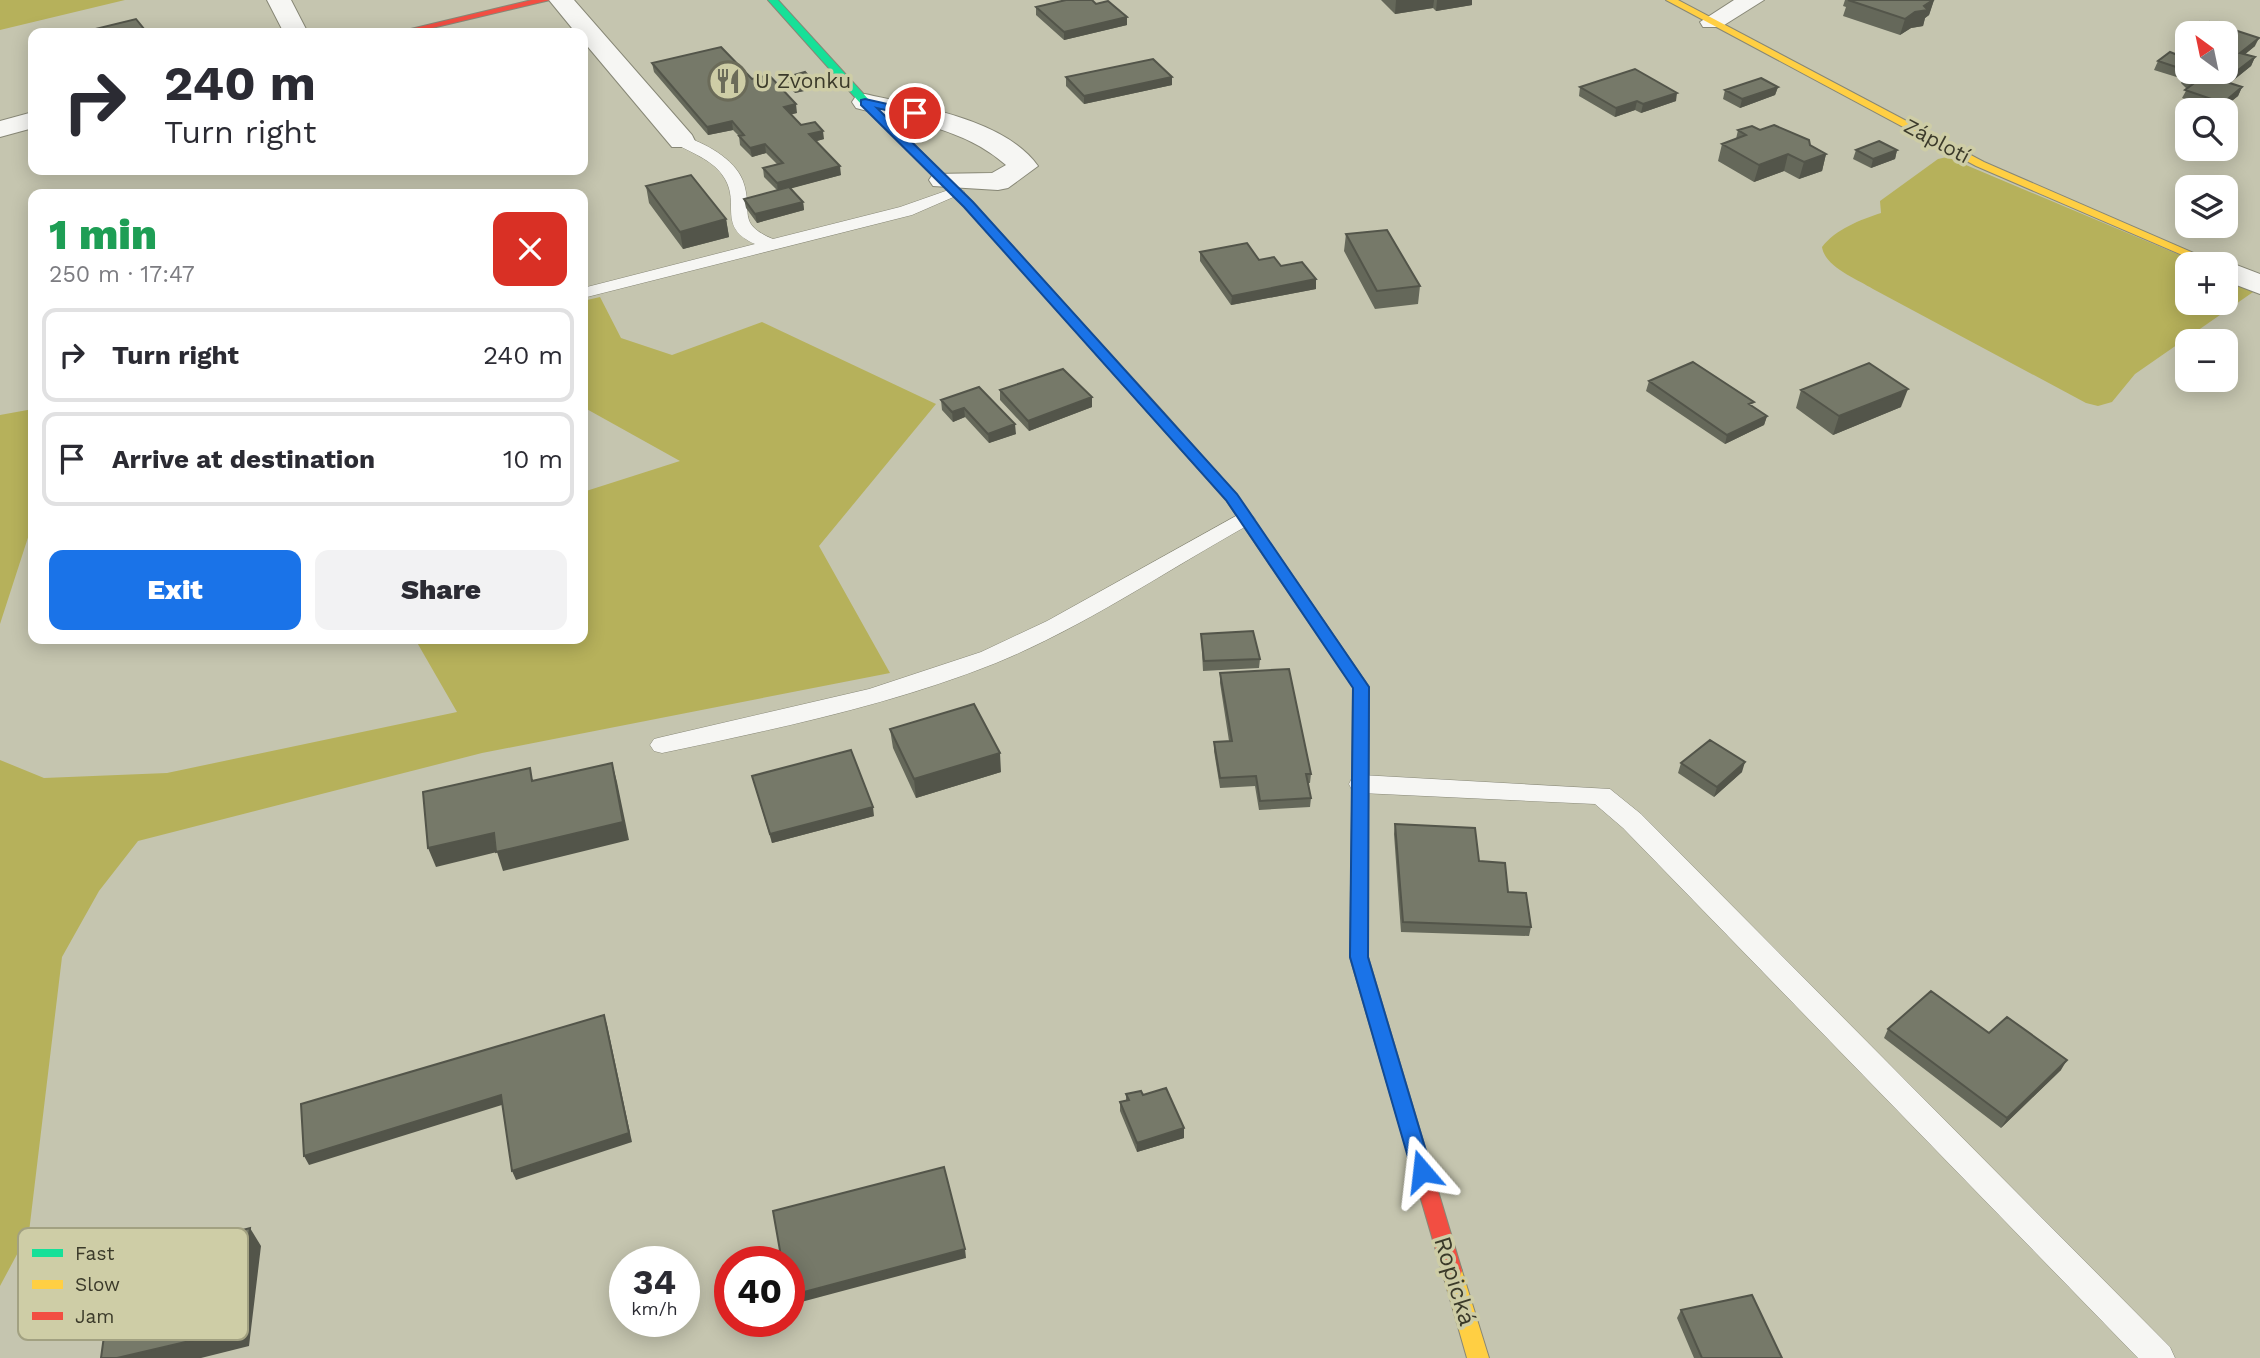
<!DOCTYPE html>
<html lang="en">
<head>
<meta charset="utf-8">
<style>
	body { margin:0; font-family:"Work Sans",sans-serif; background:#f2f2f3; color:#2b2b33; height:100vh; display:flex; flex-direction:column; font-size:26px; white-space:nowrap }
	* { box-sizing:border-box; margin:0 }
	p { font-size:23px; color:#7c7c81 }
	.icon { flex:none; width:38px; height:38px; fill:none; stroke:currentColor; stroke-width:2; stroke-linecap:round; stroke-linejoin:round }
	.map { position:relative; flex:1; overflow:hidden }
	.sheet { position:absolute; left:28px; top:189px; width:560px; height:455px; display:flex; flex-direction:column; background:#fff; border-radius:14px; box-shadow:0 4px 18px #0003 }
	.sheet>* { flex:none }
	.banner { position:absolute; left:28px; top:28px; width:560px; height:147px; border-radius:14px; box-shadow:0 4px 18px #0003; background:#fff; color:#2b2b33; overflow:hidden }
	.needle { width:46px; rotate:327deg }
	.controls { position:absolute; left:2175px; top:21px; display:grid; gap:14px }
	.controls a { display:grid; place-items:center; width:63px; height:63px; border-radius:14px; background:#fff; box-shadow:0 4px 18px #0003; font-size:35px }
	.speed { position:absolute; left:609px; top:1246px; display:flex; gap:14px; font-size:35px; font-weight:700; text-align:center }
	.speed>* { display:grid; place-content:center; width:91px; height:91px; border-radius:50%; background:#fff; box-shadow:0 4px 18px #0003; line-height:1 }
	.speed small { font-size:18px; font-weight:400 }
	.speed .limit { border:10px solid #d22; background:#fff; color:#111 }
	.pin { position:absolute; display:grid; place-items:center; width:60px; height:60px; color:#fff; margin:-30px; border:4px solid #fff; border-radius:50%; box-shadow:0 2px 7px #0007 }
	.me { position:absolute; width:77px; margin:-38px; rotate:343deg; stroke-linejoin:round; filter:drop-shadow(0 0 5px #0008) }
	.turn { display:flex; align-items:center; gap:24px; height:147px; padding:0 21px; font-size:32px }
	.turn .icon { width:91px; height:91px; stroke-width:2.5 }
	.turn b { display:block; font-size:49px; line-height:60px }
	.round { display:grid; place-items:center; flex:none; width:74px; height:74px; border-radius:14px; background:#f2f2f3 }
	.summary { display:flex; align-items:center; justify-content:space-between; height:119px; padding:0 21px }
	h1 { font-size:42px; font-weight:800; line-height:52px; color:#1e9e55 }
	.action { display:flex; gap:14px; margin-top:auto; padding:14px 21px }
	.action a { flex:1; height:80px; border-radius:14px; background:#1a73e8; color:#fff; font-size:28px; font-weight:800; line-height:80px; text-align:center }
	.action a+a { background:#f2f2f3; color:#2b2b33 }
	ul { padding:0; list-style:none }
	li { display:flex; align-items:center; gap:21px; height:94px; margin:0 14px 10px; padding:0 7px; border:4px solid #e1e1e2; border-radius:14px }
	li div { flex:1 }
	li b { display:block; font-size:26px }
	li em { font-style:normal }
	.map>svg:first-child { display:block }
	.green { fill:#b6b15b }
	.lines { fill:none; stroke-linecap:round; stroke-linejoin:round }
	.lane-casing { stroke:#878776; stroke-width:1 }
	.street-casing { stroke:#878776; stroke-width:2 }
	.fast-casing { stroke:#878776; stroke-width:2 }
	.slow-casing { stroke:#878776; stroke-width:2 }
	.jam-casing { stroke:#878776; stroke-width:2 }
	.lane { fill:#f6f6f3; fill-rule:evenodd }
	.street { fill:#f6f6f3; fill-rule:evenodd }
	.fast { fill:#16e098; fill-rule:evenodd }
	.slow { fill:#ffcf43; fill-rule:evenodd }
	.jam { fill:#f24e42; fill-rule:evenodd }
	.wall { fill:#65685a }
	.shaded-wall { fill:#53554a }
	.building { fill:#767969; stroke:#53554a; stroke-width:2 }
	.route { fill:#1a73e8; stroke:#114b97; stroke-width:2 }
	.labels { text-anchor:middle; stroke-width:7; stroke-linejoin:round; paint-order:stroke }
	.far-poi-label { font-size:21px; fill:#3b3a2a; stroke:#cecda6; text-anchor:start }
	.far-street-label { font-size:21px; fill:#3b3a2a; stroke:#cecda6 }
	.street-label { font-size:24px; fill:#3b3a2a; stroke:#cecda6 }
	.key { fill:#cecda6; stroke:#a2a181; stroke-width:2 }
	.key-label { font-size:19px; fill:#3b3a2a }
</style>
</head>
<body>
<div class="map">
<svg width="2260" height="1358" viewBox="0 0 2260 1358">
	<rect width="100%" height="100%" fill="#c5c5af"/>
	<path class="green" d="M0 0H125L0 30Z
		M1947 157 2201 264H2188V303H2226V275L2256 290 2135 374 2112 402 2098 406 2086 403 1873 289C1857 279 1825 267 1822 247 1836 229 1860 220 1881 213L1880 201 1938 159Z
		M600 297 621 338 672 355 762 322 936 404 819 546 890 673 482 753 138 841 99 891 62 957 29 1232 0 1286V760L44 778 167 773 457 712 415 639H583V492L680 461 583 407V301Z
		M33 409V522L0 624V415Z"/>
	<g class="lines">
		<g class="lane-casing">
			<path id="lane" d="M682 136C704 142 735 159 743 181 754 212 735 223 773 239L900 207 957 187 965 192 912 215 583 298V288L755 244C717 227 740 205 725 179 715 161 694 154 676 144V138Z
				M1245 511 1255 518 1252 523C1167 570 1086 626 996 663 888 706 775 729 662 753L654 751 650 745 654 739 662 737 869 689 981 652 1047 621Z
				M1361 775 1610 789 1641 814 2170 1347 2175 1358H2138L1623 828 1595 804 1361 793 1352 790 1349 784 1352 778Z"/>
		</g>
		<g class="street-casing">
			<path id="street" d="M267 0H291L308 33H284Z
				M549 0H574L692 135 695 141 692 147H672L583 41V33H576Z
				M1734 0H1764L1721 27H1703L1700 22Z
				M865 94C917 106 1005 119 1038 166L1008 188 998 190 933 186 929 180 933 174 992 173 1006 165C964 128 908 121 856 108L852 102 856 96Z
				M33 112V128L0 137V121Z
				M2226 261 2260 274V294L2226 281V264H2215Z"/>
		</g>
		<g class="fast-casing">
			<path id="fast" d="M768 0H778L869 100 976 206V210H968L861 104Z
				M1159 412 1164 413 1236 494 1369 687 1368 811 1366 815H1354L1352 811 1353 687 1226 500 1154 419V413Z"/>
		</g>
		<g class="slow-casing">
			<path id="slow" d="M1666 0H1678L1984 162 2219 264H2203L1976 166Z
				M1452 1261 1459 1264 1462 1271 1489 1358H1467L1442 1271 1445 1264Z"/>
		</g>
		<g class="jam-casing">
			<path id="jam" d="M532 0H550L411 33H394Z
				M972 205 976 206 1164 413V419H1154L968 210V206Z
				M1360 805 1366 807 1368 811V957L1462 1271 1459 1278 1452 1281 1445 1278 1442 1271 1350 957 1352 811 1354 807Z"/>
		</g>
		<use href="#lane" class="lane"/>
		<use href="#street" class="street"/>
		<use href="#fast" class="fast"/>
		<use href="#slow" class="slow"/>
		<use href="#jam" class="jam"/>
	</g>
	<path class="wall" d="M1381 0H1472V5L1436 11 1433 8 1395 14Z
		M1845 0H1934L1929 15 1925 18 1923 26 1911 28 1900 35 1843 16 1846 7 1843 6Z
		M1096 4 1127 17V25L1064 40 1036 15V7Z
		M2226 33 2255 46 2245 54 2255 57 2251 66 2230 83 2242 87 2238 96 2221 110H2217L2182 98 2187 89 2181 83 2183 79 2154 70 2158 61 2170 52 2188 72H2226Z
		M652 63 752 79 797 113 791 114 801 125 824 139 816 141 841 175 791 188 803 202 804 210 757 223 746 208 744 199 777 190 764 177 763 168 777 164 766 153 752 157 740 145 739 136 733 130 708 135 654 72Z
		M787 77 813 89 795 93 788 86Z
		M1066 77H1172V85L1084 104 1066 86Z
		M1580 87 1676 101 1641 113 1635 110 1615 117 1579 96Z
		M1778 87 1775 95 1740 108 1723 99 1725 90Z
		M1738 130H1760L1810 145 1826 154 1822 171 1799 179 1784 171 1754 182 1718 161 1722 144 1736 139Z
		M1856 150H1897L1895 159 1871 168 1853 159Z
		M646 186 726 219 729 237 683 249 649 203Z
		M1346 234 1420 286 1418 304 1375 309 1344 251Z
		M1200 252 1259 260 1281 266 1316 289 1231 305 1200 261Z
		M1649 381 1767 416 1764 425 1725 444 1646 391Z
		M979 387 1016 434 989 443 965 417 953 422 942 410 941 400Z
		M1000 390 1092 407 1029 431 1000 400Z
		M1801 390 1901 407 1833 435 1796 408Z
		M1201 634 1260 659 1259 668 1203 671Z
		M1220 673 1311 774 1310 783H1308L1311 798 1310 807 1259 810 1255 786 1220 788 1214 751V742L1229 741 1220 683Z
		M890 729 1001 772 916 798 893 748Z
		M1681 763 1742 772 1714 797 1678 773Z
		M752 776 874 816 772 843Z
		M1395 824 1479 861 1531 927 1529 936 1401 932 1394 834Z
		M1888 1029 1989 1033 2061 1070 2001 1128 1884 1038Z
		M1126 1094 1143 1095 1184 1138 1137 1152 1120 1111V1102L1126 1100Z
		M1681 1310 1782 1358H1694L1677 1318Z"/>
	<path class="shaded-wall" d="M1396 0H1434L1433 8 1395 14Z
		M1437 0H1472V5L1436 11Z
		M1933 0H1934L1929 15 1925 18 1923 26 1911 28 1900 35 1905 19Z
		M1127 17V25L1064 40V32Z
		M144 29 145 33H128Z
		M2259 38 2255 46 2237 61 2240 53Z
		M2255 57 2251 66 2230 83 2233 74Z
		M2214 72H2216L2214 78 2208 76Z
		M1172 77V85L1084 104V96Z
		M812 80 813 89 795 93 794 85Z
		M1778 87 1775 95 1740 108 1742 99Z
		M2242 87 2238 96 2220 110 2223 103Z
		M1677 93 1676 101 1641 113 1643 104Z
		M1637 101 1635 110 1615 117 1616 108Z
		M796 104 797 113 785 116 784 107Z
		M732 121 733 130 708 135 707 127Z
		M823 131 824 139 810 143 809 134Z
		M765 144 766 153 752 157 750 148Z
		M1897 150 1895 159 1871 168 1873 159Z
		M1788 154 1784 171 1754 182 1759 165Z
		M1826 154 1822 171 1799 179 1804 162Z
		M840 166 841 175 778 192 777 183Z
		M803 202 804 210 757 223 755 214Z
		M726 219 729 237 683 249 680 232Z
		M1316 279V289L1231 305 1232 296Z
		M1908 389 1901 407 1833 435 1839 416Z
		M1092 397V407L1029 431 1028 421Z
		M964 408 965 417 953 422 952 412Z
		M1767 416 1764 425 1725 444 1727 435Z
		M1015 424 1016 434 989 443 988 434Z
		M1000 753 1001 772 916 798 914 779Z
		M1745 762 1742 772 1714 797 1717 787Z
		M612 763 617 782 629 840 503 871 497 852 436 867 428 848Z
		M873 807 874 816 772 843 770 834Z
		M604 1015 607 1025 632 1142 516 1180 512 1171Z
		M2067 1060 2061 1070 2001 1128 2007 1118Z
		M501 1095 505 1104 309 1165 304 1156Z
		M1184 1128V1138L1137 1152V1143Z
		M250 1228 261 1246 249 1346 201 1358H117Z
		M965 1249 966 1258 790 1305 789 1296Z"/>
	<path class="building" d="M1066 0H1092L1096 4 1108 1 1127 17 1064 32 1036 7Z
		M1848 0H1933L1924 6 1928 10 1915 12 1905 19Z
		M136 19 144 29 128 33H89L87 31Z
		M2210 22 2259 38 2240 53 2255 57 2233 74 2225 72 2226 33H2198Z
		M2188 43V71L2158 61 2170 52 2175 54Z
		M721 47 752 79 769 75 796 104 784 107 801 125 815 122 823 131 809 134 840 166 777 183 763 168 783 163 765 144 750 148 739 136 744 135 732 121 707 127 652 63Z
		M1153 59 1172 77 1084 96 1066 77Z
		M1635 69 1677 93 1643 104 1637 101 1616 108 1580 87Z
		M805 72 812 80 794 85 787 77Z
		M2188 72H2214L2208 76 2242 87 2223 103 2185 90 2193 84 2185 74Z
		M1761 78 1778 87 1742 99 1725 90Z
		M1774 125 1809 140 1810 145 1826 154 1804 162 1788 154 1759 165 1722 144 1746 135 1738 130 1752 126 1760 130Z
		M1879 141 1897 150 1873 159 1856 150Z
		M691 175 726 219 680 232 646 186Z
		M789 187 803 202 755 214 744 199Z
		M1387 230 1420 286 1377 291 1346 234Z
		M1247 243 1259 260 1274 257 1281 266 1302 262 1316 279 1232 296 1200 252Z
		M1693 362 1754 402 1749 404 1767 416 1727 435 1649 381Z
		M1869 363 1908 389 1839 416 1801 390Z
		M1063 369 1092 397 1028 421 1000 390Z
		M979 387 1015 424 988 434 964 408 952 412 941 400Z
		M1253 631 1260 659 1204 661 1201 634Z
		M1289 669 1311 774H1306L1311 798 1260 801 1256 776 1220 778 1214 742 1232 741 1220 673Z
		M974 704 1000 753 914 779 890 729Z
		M1710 740 1745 762 1717 787 1681 763Z
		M851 750 873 807 770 834 752 776Z
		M612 763 623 822 496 852 494 833 428 848 423 792 530 768 532 781Z
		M1395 824 1475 828 1479 861 1505 863 1508 892 1526 893 1531 927 1403 922Z
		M1931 991 1989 1033 2007 1017 2067 1060 2007 1118 1888 1029Z
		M604 1015 629 1133 512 1171 501 1095 304 1156 301 1104Z
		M1166 1088 1184 1128 1137 1143 1120 1102 1129 1100 1126 1094 1141 1091 1143 1095Z
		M944 1167 965 1249 789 1296V1262H782L773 1211Z
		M250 1228 237 1330 117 1358H101L114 1263Z
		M1752 1295 1782 1358H1702L1681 1310Z"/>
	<path class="route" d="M865 99 919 111V116L915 117 877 108 973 202 1237 494 1369 687 1368 957 1432 1171 1429 1177 1422 1180 1415 1177 1412 1171 1350 957 1353 688 1226 500 964 207 861 105V100Z"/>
	<defs>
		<g id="restaurant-ring" transform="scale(2.0125)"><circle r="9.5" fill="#cecda6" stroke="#6b6b59" stroke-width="1.5"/><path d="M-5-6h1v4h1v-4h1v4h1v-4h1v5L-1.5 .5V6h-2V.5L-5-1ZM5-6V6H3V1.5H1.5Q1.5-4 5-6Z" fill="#6b6b59"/></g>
	</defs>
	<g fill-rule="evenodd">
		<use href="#restaurant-ring" x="728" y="81"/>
	</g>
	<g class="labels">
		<g class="far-poi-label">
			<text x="755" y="88">U Zvonku</text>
		</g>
		<g class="far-street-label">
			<text transform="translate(1937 141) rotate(28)" y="7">Záplotí</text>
		</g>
		<g class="street-label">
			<text transform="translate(1455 1281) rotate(73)" y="8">Ropická</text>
		</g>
	</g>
	<rect x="18" y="1228" width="230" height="112" rx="10" class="key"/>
	<rect x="32" y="1249" width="31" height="8" fill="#16e098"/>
	<rect x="32" y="1280" width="31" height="9" fill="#ffcf43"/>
	<rect x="32" y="1312" width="31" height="8" fill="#f24e42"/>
	<g class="key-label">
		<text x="75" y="1260">Fast</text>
		<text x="75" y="1291">Slow</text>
		<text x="75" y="1323">Jam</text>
	</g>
</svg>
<div class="controls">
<a><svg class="needle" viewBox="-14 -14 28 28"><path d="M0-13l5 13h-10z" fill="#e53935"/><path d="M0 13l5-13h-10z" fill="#7c7c81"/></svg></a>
<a><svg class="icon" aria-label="search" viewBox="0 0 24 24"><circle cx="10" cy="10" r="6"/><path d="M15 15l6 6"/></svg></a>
<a><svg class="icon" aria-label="layers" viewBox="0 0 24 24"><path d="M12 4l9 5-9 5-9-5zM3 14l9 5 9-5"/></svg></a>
<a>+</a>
<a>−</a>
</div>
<div class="speed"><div>34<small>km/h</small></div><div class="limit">40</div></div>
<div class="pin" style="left:915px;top:113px;background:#d93025"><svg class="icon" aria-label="arrive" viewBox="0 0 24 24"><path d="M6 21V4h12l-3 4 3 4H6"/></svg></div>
<svg class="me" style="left:1422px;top:1171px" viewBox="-20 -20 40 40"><path d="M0-17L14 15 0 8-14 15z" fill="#1a73e8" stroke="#fff" stroke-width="4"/></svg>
<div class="banner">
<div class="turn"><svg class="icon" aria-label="right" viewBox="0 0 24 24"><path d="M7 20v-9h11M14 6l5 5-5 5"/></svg><div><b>240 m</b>Turn right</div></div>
</div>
<section class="sheet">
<div class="summary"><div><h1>1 min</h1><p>250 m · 17:47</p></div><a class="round" style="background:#d93025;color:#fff"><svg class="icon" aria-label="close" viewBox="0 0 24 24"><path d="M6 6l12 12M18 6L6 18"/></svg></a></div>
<ul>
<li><svg class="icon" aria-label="right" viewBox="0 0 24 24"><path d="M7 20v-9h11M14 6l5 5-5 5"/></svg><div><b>Turn right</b></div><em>240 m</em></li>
<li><svg class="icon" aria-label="arrive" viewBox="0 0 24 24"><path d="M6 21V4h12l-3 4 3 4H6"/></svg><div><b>Arrive at destination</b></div><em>10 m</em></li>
</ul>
<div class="action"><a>Exit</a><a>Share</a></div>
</section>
</div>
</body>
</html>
